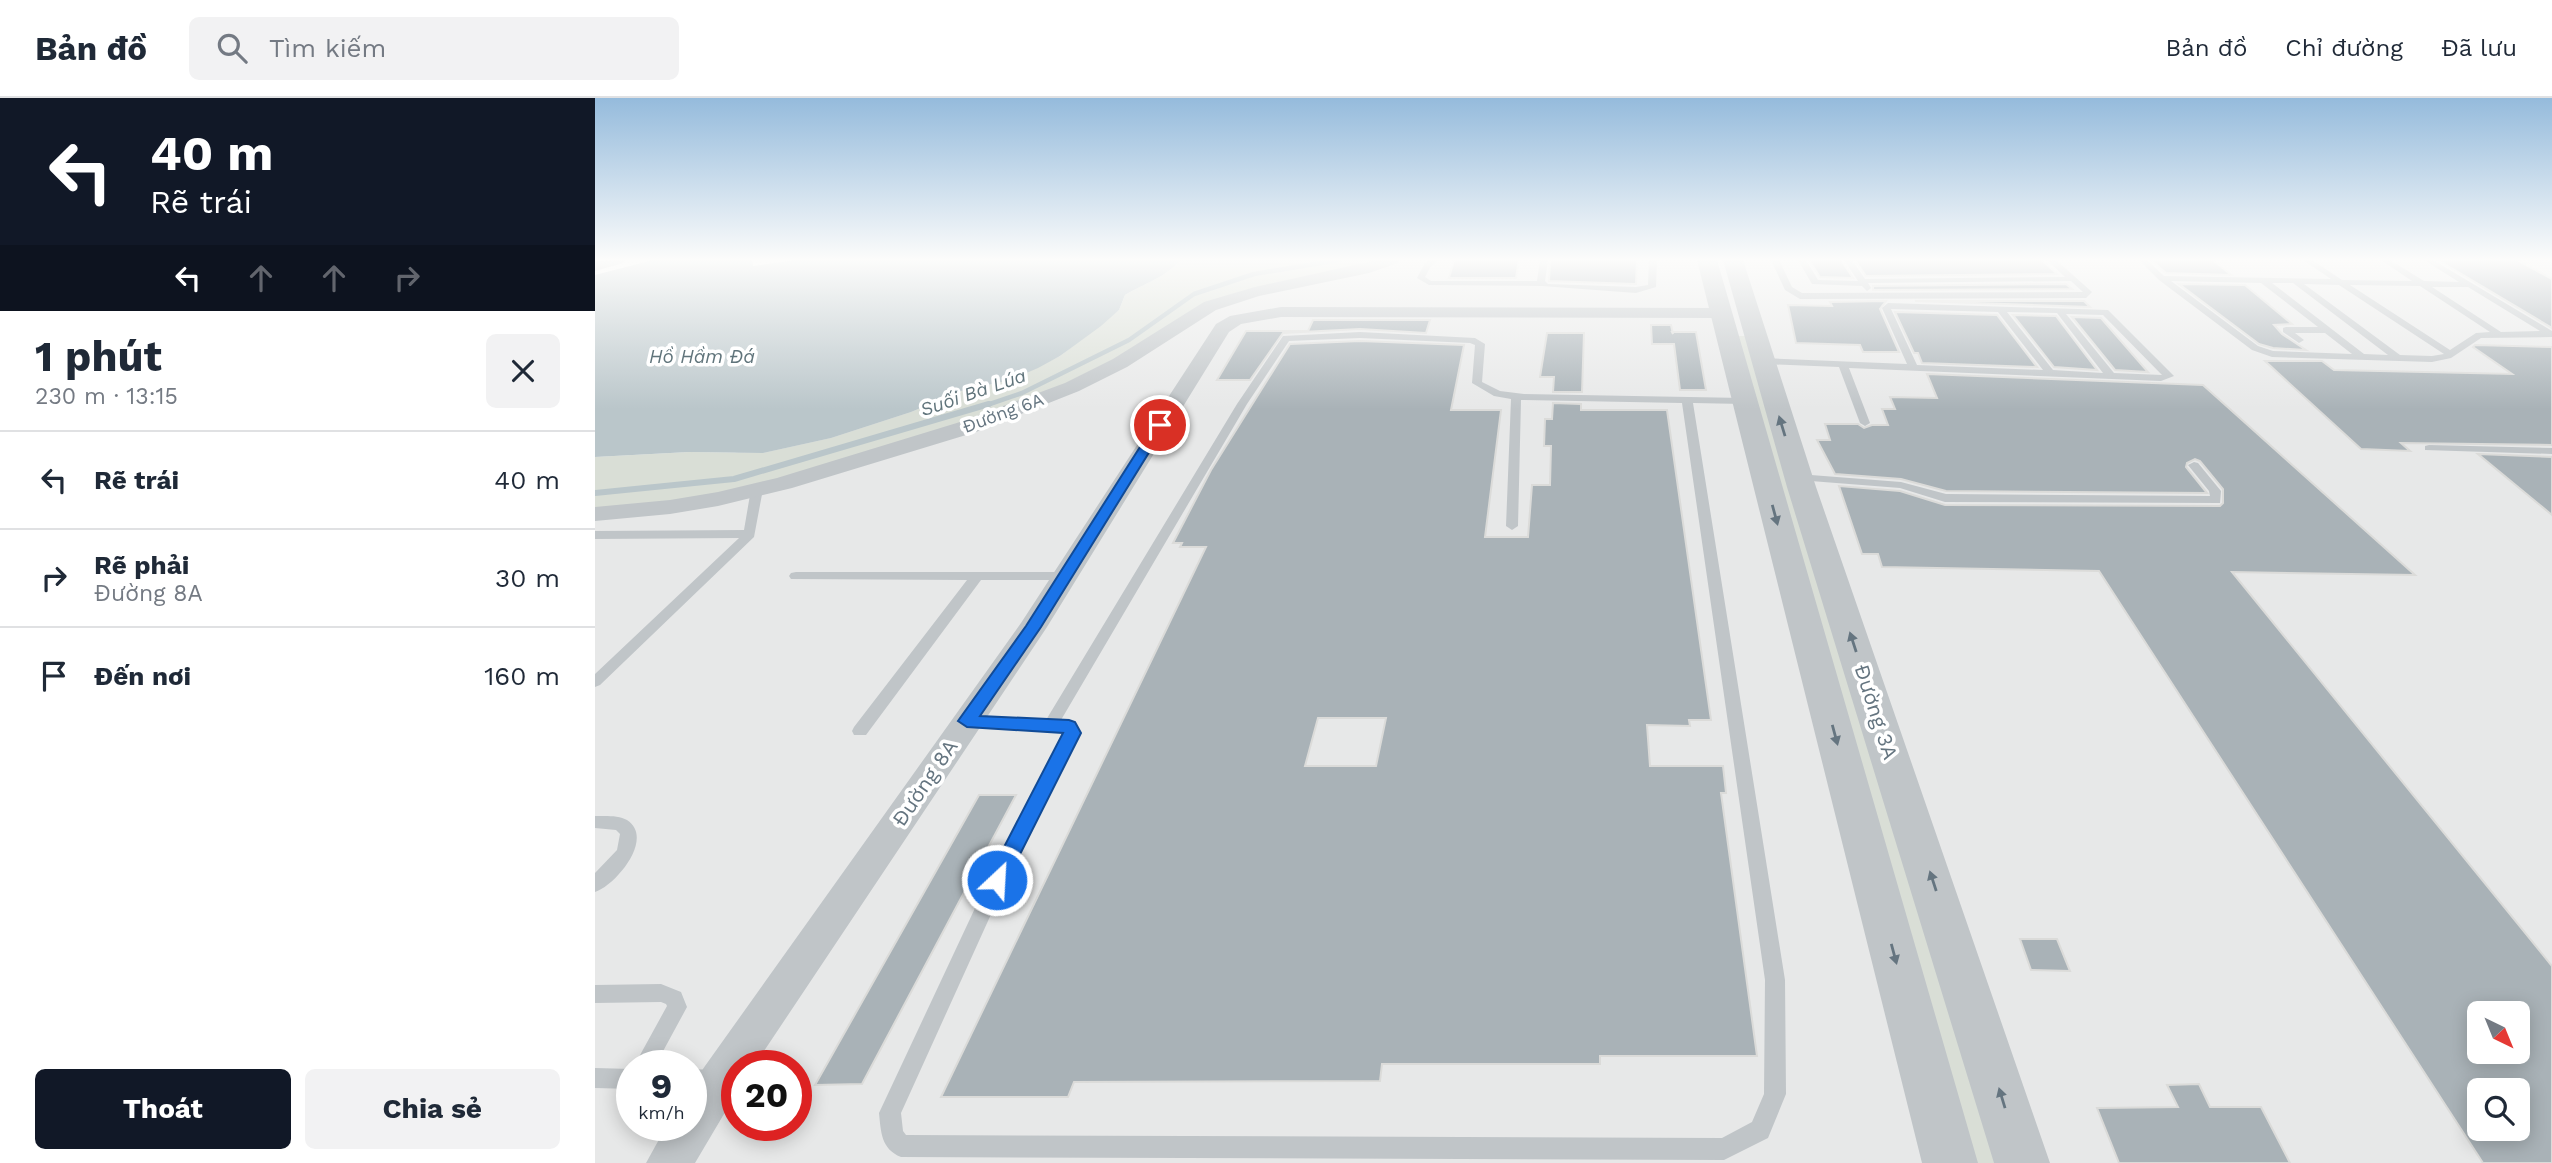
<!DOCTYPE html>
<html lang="vi">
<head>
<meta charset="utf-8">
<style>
	body { margin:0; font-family:"Work Sans",sans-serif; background:#f2f2f3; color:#1f2937; height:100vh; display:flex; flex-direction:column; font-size:26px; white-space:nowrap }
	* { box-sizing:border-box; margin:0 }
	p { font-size:23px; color:#747a83 }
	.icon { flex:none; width:38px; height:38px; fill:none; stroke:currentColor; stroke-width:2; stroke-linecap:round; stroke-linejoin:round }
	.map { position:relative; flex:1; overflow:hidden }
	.sheet { display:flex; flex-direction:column; background:#fff; width:595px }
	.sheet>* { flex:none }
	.guide { background:#111827; color:#fff; overflow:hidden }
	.needle { width:46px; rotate:137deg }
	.buttons { position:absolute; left:1872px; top:903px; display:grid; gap:14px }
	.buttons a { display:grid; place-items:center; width:63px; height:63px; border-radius:10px; background:#fff; box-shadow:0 4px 18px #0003; font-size:35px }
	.speed { position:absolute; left:21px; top:952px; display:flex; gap:14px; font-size:35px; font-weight:700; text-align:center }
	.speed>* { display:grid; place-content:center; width:91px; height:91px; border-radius:50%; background:#fff; box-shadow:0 4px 18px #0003; line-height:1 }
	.speed small { font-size:18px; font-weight:400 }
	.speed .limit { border:10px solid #d22; background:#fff; color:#111 }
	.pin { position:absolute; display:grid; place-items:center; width:60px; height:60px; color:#fff; margin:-30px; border:4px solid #fff; border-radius:50%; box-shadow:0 2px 7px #0007 }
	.me { position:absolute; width:77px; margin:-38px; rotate:25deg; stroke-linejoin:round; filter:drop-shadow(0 0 5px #0008) }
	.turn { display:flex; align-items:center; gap:24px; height:147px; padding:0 35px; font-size:32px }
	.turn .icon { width:91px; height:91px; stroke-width:2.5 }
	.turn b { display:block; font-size:49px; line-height:60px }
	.lanes { display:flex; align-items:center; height:66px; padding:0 35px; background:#0003; justify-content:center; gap:35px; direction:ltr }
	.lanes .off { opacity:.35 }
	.round { display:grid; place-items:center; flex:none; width:74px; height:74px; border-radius:10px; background:#f2f2f3 }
	.headline { display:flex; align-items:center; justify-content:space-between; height:119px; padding:0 35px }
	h1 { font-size:42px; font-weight:700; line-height:52px }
	.action { display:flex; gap:14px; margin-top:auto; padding:14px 35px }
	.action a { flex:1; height:80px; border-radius:10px; background:#111827; color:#fff; font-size:28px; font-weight:700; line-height:80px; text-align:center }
	.action a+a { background:#f2f2f3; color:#1f2937 }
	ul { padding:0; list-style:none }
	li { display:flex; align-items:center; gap:21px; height:98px; padding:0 35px; border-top:2px solid #e0e1e3 }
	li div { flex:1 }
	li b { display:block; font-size:26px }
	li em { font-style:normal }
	header { display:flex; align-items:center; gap:42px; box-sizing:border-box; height:98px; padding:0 35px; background:#fff; border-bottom:2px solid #e0e1e3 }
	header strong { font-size:33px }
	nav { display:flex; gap:38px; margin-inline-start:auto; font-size:24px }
	.search { width:490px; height:63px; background:#f2f2f3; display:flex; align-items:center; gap:18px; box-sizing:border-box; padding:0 24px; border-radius:10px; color:#747a83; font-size:26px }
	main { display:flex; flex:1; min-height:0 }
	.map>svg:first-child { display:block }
	.built { fill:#e7e8e8; fill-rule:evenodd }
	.green { fill:#d9ded6 }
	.water { fill:#bac6ca }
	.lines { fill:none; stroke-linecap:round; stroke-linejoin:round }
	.stream-far1 { stroke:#bac6ca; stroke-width:4.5 }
	.stream { stroke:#bac6ca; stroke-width:6 }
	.building { fill:#a9b2b7; stroke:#dbdbd9; stroke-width:2; fill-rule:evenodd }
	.service { fill:#c0c5c8; fill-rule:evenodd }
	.minor { fill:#c0c5c8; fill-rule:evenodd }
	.tertiary { fill:#c0c5c8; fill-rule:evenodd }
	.oneway { fill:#657580 }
	.route { fill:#1a73e8; stroke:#114b97; stroke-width:2 }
	.labels { text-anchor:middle; stroke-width:7; stroke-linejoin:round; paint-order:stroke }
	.far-street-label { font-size:18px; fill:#657580; stroke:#fff }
	.far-water-label { font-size:19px; font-style:italic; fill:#60747b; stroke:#fff }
	.street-label { font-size:21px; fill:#657580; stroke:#fff }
</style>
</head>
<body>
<header>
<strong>Bản đồ</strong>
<div class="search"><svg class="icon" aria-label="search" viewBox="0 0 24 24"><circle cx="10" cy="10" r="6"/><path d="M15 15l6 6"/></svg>Tìm kiếm</div>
<nav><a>Bản đồ</a><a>Chỉ đường</a><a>Đã lưu</a></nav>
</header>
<main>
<section class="sheet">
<div class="guide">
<div class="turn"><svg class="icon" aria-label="left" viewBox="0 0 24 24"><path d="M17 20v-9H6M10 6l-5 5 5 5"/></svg><div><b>40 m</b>Rẽ trái</div></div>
<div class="lanes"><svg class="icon" aria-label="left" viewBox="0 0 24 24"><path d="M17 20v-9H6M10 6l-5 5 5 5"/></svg><svg class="icon off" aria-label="ahead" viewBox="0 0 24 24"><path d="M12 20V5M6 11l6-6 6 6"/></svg><svg class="icon off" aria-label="ahead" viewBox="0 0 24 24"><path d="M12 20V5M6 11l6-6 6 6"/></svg><svg class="icon off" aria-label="right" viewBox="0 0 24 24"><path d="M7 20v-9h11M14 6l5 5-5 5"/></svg></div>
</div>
<div class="headline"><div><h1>1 phút</h1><p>230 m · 13:15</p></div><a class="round"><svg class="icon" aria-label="close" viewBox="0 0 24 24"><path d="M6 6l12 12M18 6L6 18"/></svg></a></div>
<ul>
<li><svg class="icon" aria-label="left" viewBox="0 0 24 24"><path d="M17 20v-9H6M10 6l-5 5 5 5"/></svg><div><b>Rẽ trái</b></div><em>40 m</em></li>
<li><svg class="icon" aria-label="right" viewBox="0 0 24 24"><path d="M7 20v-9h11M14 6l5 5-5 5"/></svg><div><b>Rẽ phải</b><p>Đường 8A</p></div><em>30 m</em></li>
<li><svg class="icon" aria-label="arrive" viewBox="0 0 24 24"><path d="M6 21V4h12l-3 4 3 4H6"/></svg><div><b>Đến nơi</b></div><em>160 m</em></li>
</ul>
<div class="action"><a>Thoát</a><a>Chia sẻ</a></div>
</section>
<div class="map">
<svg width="1957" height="1065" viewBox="0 0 1957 1065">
	<rect width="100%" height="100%" fill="#f9f9f7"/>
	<path class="built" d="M744 162H1957V1065H0V395L534 242ZM1885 915H1923V954H1885ZM37 968H96V1027H37ZM142 968H201V1027H142ZM1885 992H1923V1031H1885Z"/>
	<path class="green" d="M585 162H792L658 192 519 264 420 309 126 398 0 412V359L94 354 168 355 236 340 316 314 366 293 415 282 465 258 524 212 530 197C548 186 572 179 585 162Z
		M1142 238H1151L1401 1065H1377Z"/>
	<path class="water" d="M58 162H157L158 168 200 162H585C572 179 548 186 530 197L524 212 506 228 465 258 443 270 415 282 366 293 316 314 236 340 168 355 94 354 0 359V177Z"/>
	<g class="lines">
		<path class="stream-far1" d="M389 308 427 295 534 242 599 196 659 176 744 162"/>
		<path class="stream" d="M0 395 139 381 394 306"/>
	</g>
	<path class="building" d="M859 162H924L921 180H854Z
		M955 162H1042L1041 186 954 183Z
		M1214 162H1246L1258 180 1225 179Z
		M1260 162H1447L1462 176 1271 178Z
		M1556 162H1618L1636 177 1571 175Z
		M1843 162H1922L1957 181V230Z
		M1471 186 1477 191 1278 192V188Z
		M1584 186 1650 187 1697 226 1679 227 1687 236 1711 252 1678 250 1664 246Z
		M1291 203 1285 211 1304 254H1268L1265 247 1201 245 1193 207 1237 208 1235 204Z
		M1320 203H1489L1495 209Z
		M1300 214 1402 217 1442 269 1327 265 1323 255H1319Z
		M1418 217 1461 218 1502 272 1459 269Z
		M1477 219 1506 220 1553 274 1520 272Z
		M718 222H835L831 235 765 231 688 235 655 282H622L651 233H713Z
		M1056 227H1076L1078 236 1077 234H1101L1111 292H1085L1079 246H1057Z
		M952 235H989L987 294H958L959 279H945Z
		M765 243 869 247 856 312H906L890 439H933L937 387H955L956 348H949L950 321H957L958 305 986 306V312H1072L1116 622H1094L1095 628 1052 627 1055 668H1128L1131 695H1126L1162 958H1005V966H787L785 983 479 984 473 999H346L611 449H585L587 445H578L616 372 695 246ZM723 620H791L781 668H710Z
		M1880 247 1957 249V347L1806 345 1815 353 1766 351 1670 263H1727L1739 272 1917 276 1878 249Z
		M1332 276 1608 287 1820 477 1637 474 1957 868V1065H1888L1504 473 1287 469 1283 456H1267L1244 388 1305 393 1350 407 1625 408 1628 405V391L1605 363 1600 361 1592 365 1591 369 1612 395 1351 393 1306 381 1240 376 1222 342H1235L1230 326H1263L1269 330 1277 327H1293L1287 311H1300L1295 299 1342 300ZM1885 915H1923V954H1885ZM1885 992H1923V1031H1885Z
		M1883 356 1957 359V417Z
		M384 697H421L267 986 220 987Z
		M1425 841H1462L1475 873 1436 872Z
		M1604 986 1615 1009H1666L1695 1065H1524L1502 1010 1583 1009 1572 987Z"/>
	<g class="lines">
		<path class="service" d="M835 162H844L836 168 830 179 836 183H942L945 162H953L950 183 953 186 1041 189 1053 187 1054 162H1062L1061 189 1041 195 947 188 834 187 822 180 830 165Z
			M1176 162H1184L1197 189 1207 195 1488 194 1476 183 1273 185 1276 190 1272 193 1267 188 1217 186 1203 162H1211L1223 182 1263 183 1249 162H1257L1270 181 1470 179 1452 162H1461L1497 194 1491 200 1205 201 1190 192Z
			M1544 162H1552L1569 178 1736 181 1708 162H1717L1747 182 1817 183 1786 162H1795L1829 183 1864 184 1829 162H1838L1957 233V239L1886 240 1856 260 1837 264 1677 259 1657 252 1564 182ZM1576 183 1666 185 1723 229H1691L1688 230V234L1704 245 1709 242 1700 235H1730L1757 256 1678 253 1663 248ZM1677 185H1698L1793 257 1769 256ZM1709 186 1744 187 1849 256 1837 258 1805 257ZM1755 187 1825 188 1895 234 1881 235 1855 252ZM1837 189H1873L1945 233 1906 234Z
			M1293 205 1513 212 1579 278 1566 283 1254 270 1275 325 1270 328 1265 325 1244 269 1168 266 1163 263 1168 260 1312 266 1287 210ZM1296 211 1403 214 1448 272 1322 267ZM1412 214 1462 215 1508 275 1458 272ZM1471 216 1508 217 1567 277 1519 275Z
			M765 234 880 240 890 246 887 284 905 293 929 296 1149 300 1154 303 1149 306 1098 305 1190 882 1191 996 1173 1040 1129 1062 306 1059C286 1051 286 1034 284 1015L404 759 469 635 468 633 372 628 367 627 364 623 367 619 372 618 451 622 642 306 688 238ZM765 240 875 245 880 247 877 285 899 298 916 301 911 428 917 432 923 428 926 302 1087 305 1170 882 1169 996 1157 1024 1127 1040 311 1037 308 1033 306 1015 422 759 485 635 480 624 466 622 652 306 694 243Z
			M1834 347 1957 350V356L1830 352V348Z
			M1599 364 1603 365 1626 393 1625 405 1350 404 1305 390 1203 382 1197 379 1203 376 1306 384 1351 396 1615 398 1614 393 1593 367Z
			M162 388 168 391 159 439 5 587 0 589V576L144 440 0 441V433L149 432 156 391Z
			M201 474H470L477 478 470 482H386L271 637H259L257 633 259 629 372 482 196 481 194 478 196 475Z
			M0 718C10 718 24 717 32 722 60 740 21 787 0 794V775L22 752 25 736 21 732 0 730Z
			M66 886 86 894 92 909 60 968H39L72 908 71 906 66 904 0 905V887Z
			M0 970 37 971V991L0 990Z
			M96 971 120 972 128 975 131 982 128 989 120 992 96 991Z"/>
		<path class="minor" d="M30 162 28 165 0 173V163Z
			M782 162H805L803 165 774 175 664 198 621 212 532 269 484 293 381 334 197 390 123 408 75 416 0 423V409L75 402 123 394 182 380 365 324 470 285 518 261 609 204 660 189Z
			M686 209 1127 210 1136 215 1127 220 686 219 646 226 634 234 452 529 159 968H142V994L100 1065H51L72 1027H96V989L110 968 426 525 621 226 635 218Z"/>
		<path class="tertiary" d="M1102 162H1122L1383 1065H1327Z
			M1128 162H1148L1221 389 1455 1065H1399L1192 389Z"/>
	</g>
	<defs><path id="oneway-solid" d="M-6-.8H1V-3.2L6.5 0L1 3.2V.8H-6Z" transform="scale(1.75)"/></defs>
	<g class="oneway">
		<use href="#oneway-solid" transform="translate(1187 328) rotate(-107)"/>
		<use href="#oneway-solid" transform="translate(1180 417) rotate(75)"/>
		<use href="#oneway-solid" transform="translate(1258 544) rotate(-108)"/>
		<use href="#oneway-solid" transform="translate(1240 637) rotate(75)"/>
		<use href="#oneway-solid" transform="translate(1338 783) rotate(-108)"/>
		<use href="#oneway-solid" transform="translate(1299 856) rotate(75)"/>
		<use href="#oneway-solid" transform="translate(1407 1000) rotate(-107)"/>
	</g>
	<linearGradient id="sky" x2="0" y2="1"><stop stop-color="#95bbdc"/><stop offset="0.52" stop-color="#fcfcfb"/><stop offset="1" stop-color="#fcfcfb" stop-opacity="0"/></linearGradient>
	<rect width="1957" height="311" fill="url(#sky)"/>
	<path class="route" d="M565 323 571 327 446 529 385 618 474 622 480 624 486 635 409 788 402 790 395 788 392 782 468 635 372 629 363 623 431 528 559 327Z"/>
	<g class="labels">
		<g class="far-street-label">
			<text transform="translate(408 315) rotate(-20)" y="6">Đường 6A</text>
		</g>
		<g class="far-water-label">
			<text x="107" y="265">Hồ Hầm Đá</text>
			<text transform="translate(378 294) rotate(-19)" y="7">Suối Bà Lúa</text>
		</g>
		<g class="street-label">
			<text transform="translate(1281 614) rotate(72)" y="7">Đường 3A</text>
			<text transform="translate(330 685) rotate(-56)" y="7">Đường 8A</text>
		</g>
	</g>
</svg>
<div class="buttons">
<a><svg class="needle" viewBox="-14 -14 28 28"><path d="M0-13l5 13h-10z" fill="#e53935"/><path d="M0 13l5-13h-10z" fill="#747a83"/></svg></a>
<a><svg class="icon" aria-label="search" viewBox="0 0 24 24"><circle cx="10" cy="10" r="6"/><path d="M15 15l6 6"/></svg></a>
</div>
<div class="speed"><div>9<small>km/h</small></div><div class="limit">20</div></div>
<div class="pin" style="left:565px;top:327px;background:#d93025"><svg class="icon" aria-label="arrive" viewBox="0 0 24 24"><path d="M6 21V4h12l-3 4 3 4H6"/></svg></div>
<svg class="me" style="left:402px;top:782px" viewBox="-20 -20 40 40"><circle r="17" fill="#1a73e8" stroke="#fff" stroke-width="3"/><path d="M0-11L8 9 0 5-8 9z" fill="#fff"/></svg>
</div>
</main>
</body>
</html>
